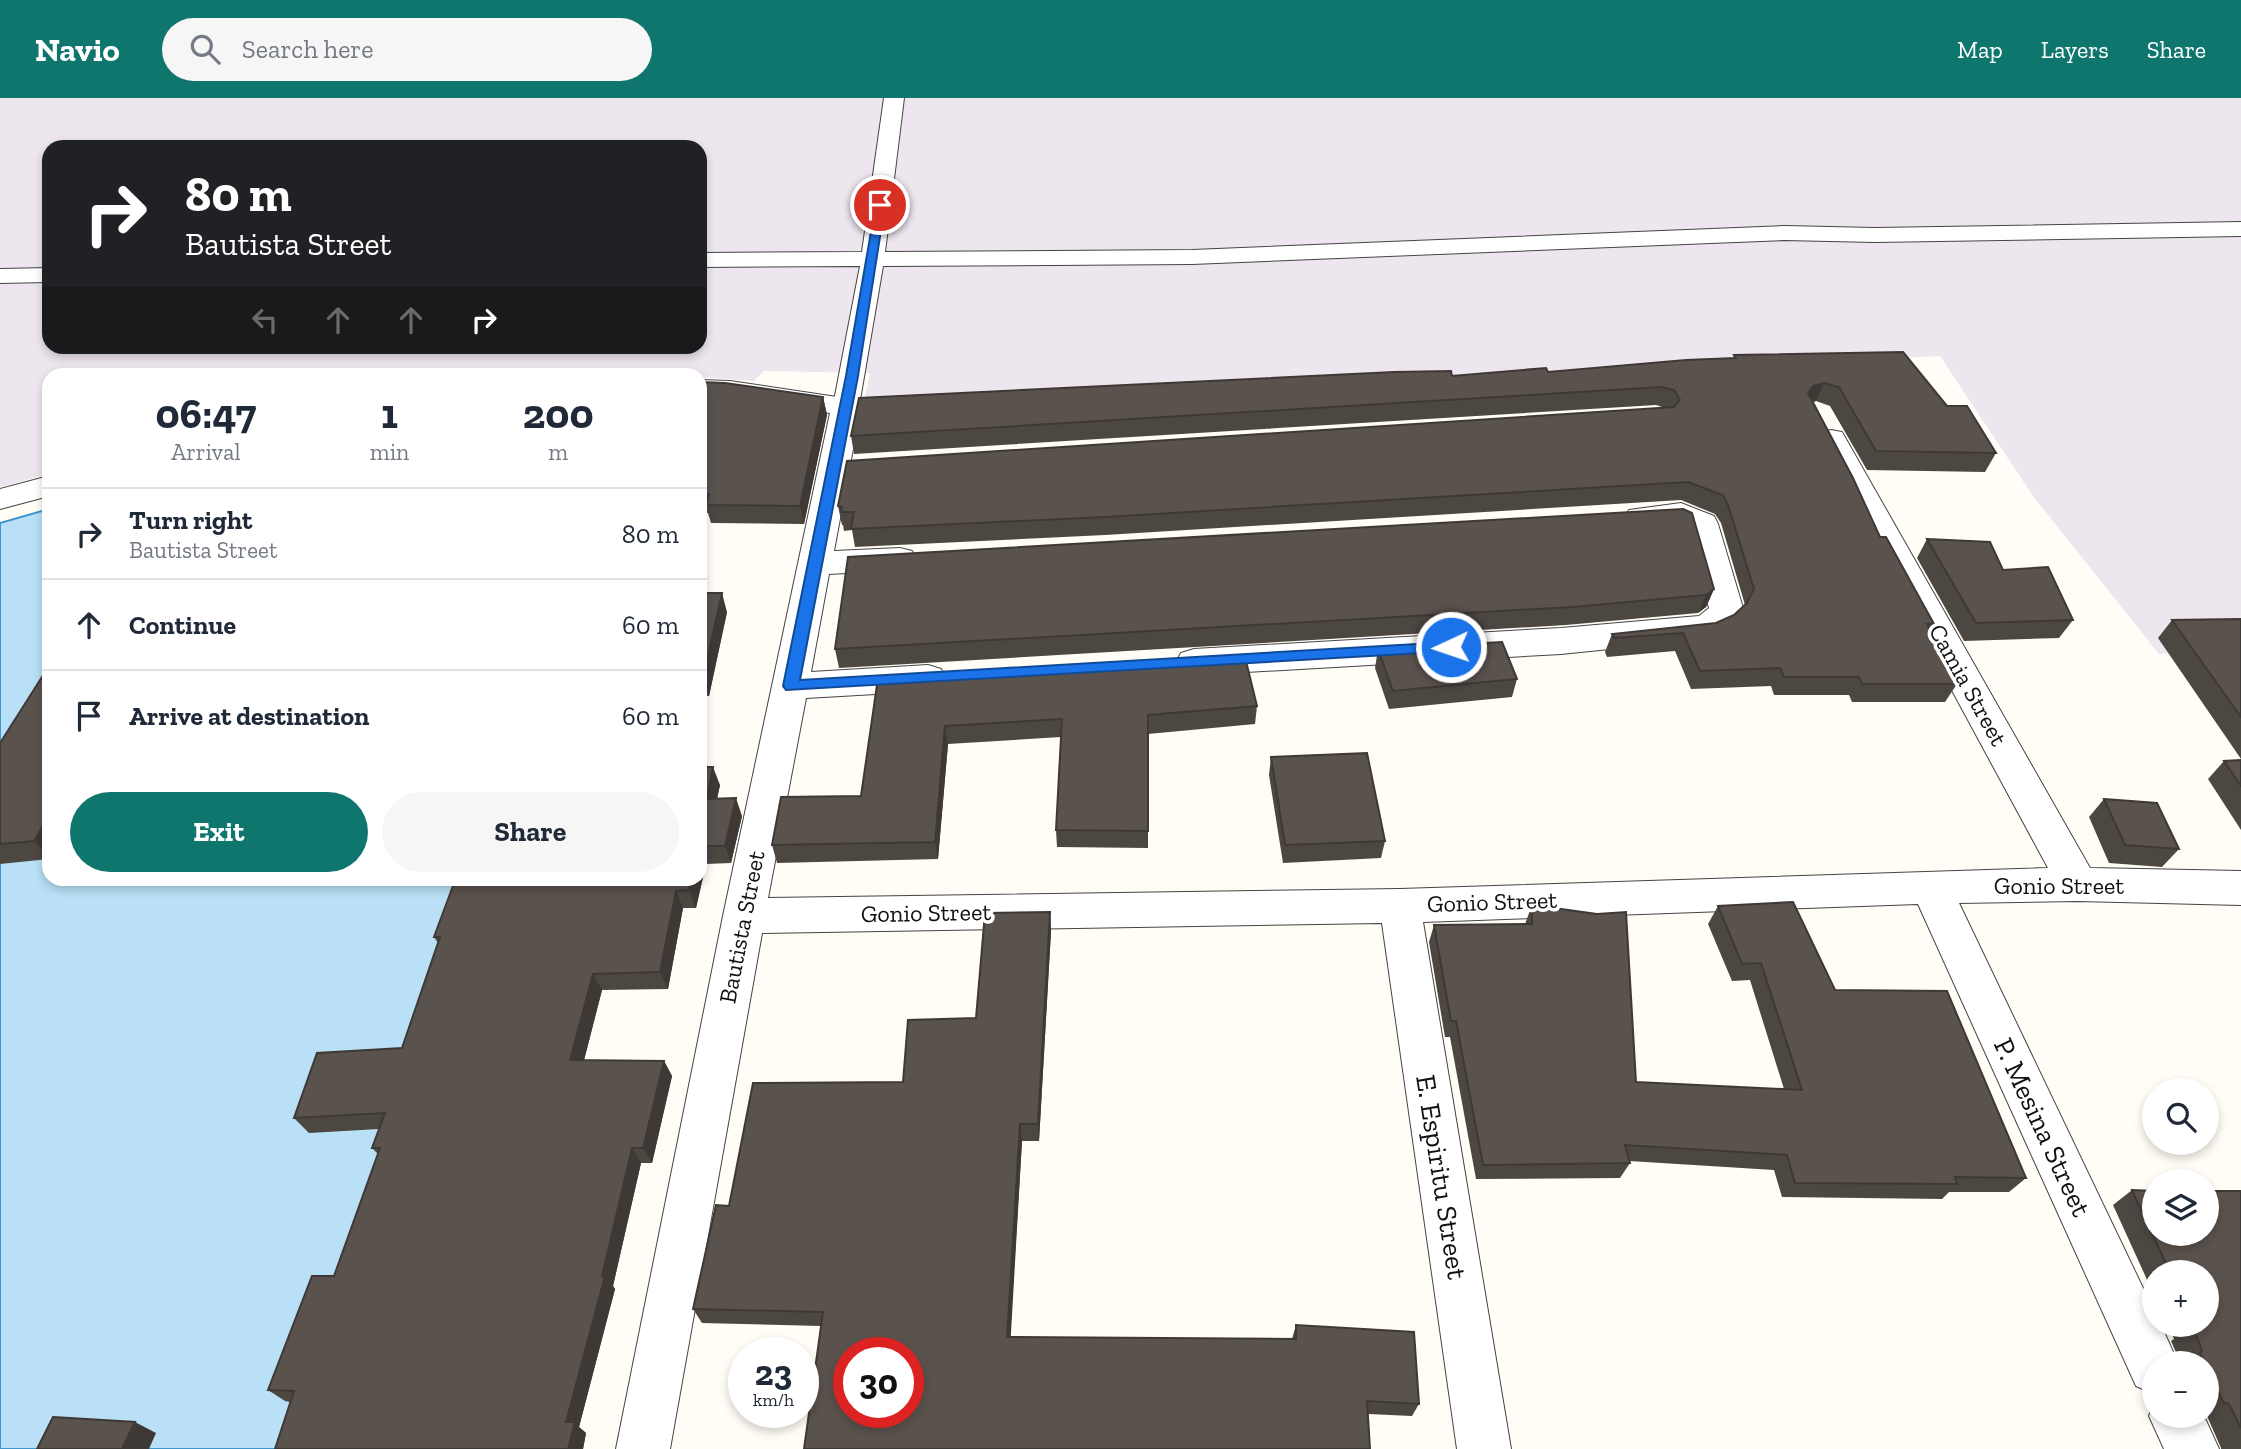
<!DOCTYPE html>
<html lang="en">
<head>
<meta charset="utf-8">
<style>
	body { margin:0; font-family:"Zilla Slab",serif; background:#f6f6f7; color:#1f2937; height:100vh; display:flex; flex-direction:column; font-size:26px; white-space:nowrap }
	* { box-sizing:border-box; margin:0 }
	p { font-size:23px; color:#747a83 }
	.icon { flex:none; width:38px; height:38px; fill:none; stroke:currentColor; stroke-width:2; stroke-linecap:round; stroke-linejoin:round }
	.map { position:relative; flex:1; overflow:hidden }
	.sheet { position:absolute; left:42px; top:270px; width:665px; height:518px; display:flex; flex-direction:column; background:#fff; border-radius:21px; box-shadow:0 4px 10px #0003 }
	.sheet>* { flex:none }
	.top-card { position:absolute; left:42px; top:42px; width:665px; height:214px; border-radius:21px; box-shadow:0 4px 10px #0003; background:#202124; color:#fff; overflow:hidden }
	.tools { position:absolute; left:2142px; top:980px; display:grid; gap:14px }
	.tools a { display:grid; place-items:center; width:77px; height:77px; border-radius:50%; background:#fff; box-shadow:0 4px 10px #0003; font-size:35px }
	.speed { position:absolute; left:728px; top:1239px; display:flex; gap:14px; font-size:35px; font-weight:700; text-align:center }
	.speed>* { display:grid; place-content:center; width:91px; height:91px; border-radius:50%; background:#fff; box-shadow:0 4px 10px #0003; line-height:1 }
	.speed small { font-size:18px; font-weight:400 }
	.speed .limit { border:10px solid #d22; background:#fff; color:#111 }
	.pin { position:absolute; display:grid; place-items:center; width:60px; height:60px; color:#fff; margin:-30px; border:4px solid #fff; border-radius:50%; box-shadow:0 2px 7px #0007 }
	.me { position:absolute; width:77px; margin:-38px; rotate:267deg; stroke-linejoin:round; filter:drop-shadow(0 0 5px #0008) }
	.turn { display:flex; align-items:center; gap:24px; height:147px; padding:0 28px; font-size:32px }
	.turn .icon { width:91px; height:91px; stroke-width:2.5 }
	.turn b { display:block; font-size:49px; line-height:60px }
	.lanes { display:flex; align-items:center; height:66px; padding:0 28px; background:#0003; justify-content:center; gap:35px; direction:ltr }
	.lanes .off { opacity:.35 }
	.eta { display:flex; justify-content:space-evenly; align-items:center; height:119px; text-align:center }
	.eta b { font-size:42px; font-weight:700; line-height:49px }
	.primary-button { display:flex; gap:14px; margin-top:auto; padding:14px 28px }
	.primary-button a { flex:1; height:80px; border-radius:42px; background:#0f766e; color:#fff; font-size:28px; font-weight:700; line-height:80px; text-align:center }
	.primary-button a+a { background:#f6f6f7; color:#1f2937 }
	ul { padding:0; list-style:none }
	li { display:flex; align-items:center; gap:21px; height:91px; padding:0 28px; border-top:2px solid #e0e1e3 }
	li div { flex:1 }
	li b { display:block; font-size:26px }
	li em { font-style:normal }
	header { display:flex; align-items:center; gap:42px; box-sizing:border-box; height:98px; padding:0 35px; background:#0f766e; color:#fff }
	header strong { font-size:33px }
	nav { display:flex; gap:38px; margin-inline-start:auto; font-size:24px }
	.search { width:490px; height:63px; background:#f6f6f7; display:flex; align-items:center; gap:18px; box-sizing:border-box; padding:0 24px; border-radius:38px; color:#747a83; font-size:26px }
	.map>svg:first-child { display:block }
	.industrial { fill:#eee6ef; fill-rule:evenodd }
	.water { fill:#b9e0f7; stroke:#3f96cf; stroke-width:2 }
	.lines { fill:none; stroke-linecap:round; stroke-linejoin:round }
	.lane-casing { stroke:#444; stroke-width:2 }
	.street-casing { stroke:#444; stroke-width:2 }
	.lane { fill:#fff; fill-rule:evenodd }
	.street { fill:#fff; fill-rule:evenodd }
	.wall { fill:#4d4742 }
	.shaded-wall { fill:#3f3936 }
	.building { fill:#5a524d; stroke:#3f3936; stroke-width:2; fill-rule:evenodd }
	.route { fill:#1a73e8; stroke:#114b97; stroke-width:2 }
	.labels { text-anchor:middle; stroke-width:7; stroke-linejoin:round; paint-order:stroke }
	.street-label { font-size:24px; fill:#111; stroke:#fff }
	.near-street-label { font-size:28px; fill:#111; stroke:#fff }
</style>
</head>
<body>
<header>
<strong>Navio</strong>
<div class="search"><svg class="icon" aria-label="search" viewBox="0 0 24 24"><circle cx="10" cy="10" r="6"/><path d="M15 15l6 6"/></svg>Search here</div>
<nav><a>Map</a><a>Layers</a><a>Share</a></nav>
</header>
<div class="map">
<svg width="2241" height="1351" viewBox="0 0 2241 1351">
	<rect width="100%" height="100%" fill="#fffdf5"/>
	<path class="industrial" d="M0 0H2241V550L2159 556 2033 398 1940 258 863 308 870 275 764 273 754 283 700 279V276H49V376L0 389ZM49 49H700V248H49Z"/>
	<path class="water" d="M49 411V616L0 690V425Z
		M49 752V780L482 781 278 1351H0V758Z"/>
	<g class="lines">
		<g class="lane-casing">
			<path id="lane" d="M884 0H904L885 154 1192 152 1784 128 1875 130 2241 124V138L1875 144 1784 142 1192 166 883 168 859 308 855 314 846 316 837 314 833 308 860 168 700 169V155L862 154Z
				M49 170V184L0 185V171Z"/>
		</g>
		<g class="street-casing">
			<path id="street" d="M700 282 730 283 857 302 861 308 834 453 900 450 912 453 917 461 912 469 900 472 829 476 811 574 928 567 941 571 946 580 941 589 928 593 806 600 768 800 1400 791 2048 770 1816 341 1820 334 1831 332 1842 334 2090 770 2241 773V807L2078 803 1959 805 2154 1213V1227H2161L2178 1265H2154V1296L2136 1288 1918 806 1423 824 1511 1351H1457L1382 825 762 835 670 1351H616L723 818 830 315 730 301 700 300Z
				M49 378V398L0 411V391Z
				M1681 405 1714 418 1718 426 1743 510C1734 527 1726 536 1707 541L1561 556 1194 577 1181 573 1176 564 1181 555 1194 551 1561 530 1699 518 1709 510 1687 432C1669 423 1649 432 1629 426L1625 419 1629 412Z
				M2154 1306V1318H2204L2219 1351H2164L2149 1318Z"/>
		</g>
		<use href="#lane" class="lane"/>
		<use href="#street" class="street"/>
	</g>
	<path class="wall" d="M1734 257 1947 308 1996 355 1985 374 1867 372 1830 308 1816 303 1813 304 1880 439 1934 526 1930 533 1957 586 1945 604H1852L1849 597H1774L1771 588 1691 591 1675 553 1607 559 1605 554 1612 536 1716 525 1734 517 1745 507 1721 425 1715 416 1681 402 1105 437 855 449 852 432 844 433 843 427H842L838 408 1665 310 1656 307 854 356 851 338 1452 278 1548 274 1733 260Z
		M700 284 823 299 827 317 804 426 711 425 708 415H700Z
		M1927 441 2003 472 2073 522 2059 540 1964 543 1917 460Z
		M1714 491 1706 509 1698 515 1566 527 839 570 835 551Z
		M700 495 727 514 709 598H700Z
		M2241 521V661L2158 540 2172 522Z
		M1378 551 1517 581 1512 599 1389 611 1375 570Z
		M49 568V761L0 766V645Z
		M878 580 1257 608 1255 626 1148 636V750L1057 749 1056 732 1061 639 948 646 938 761 777 765 772 747 861 698Z
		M1271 659 1385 743 1381 760 1283 765 1269 677Z
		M2241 662V732L2208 681 2224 663Z
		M700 669 720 687 717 701 742 718 731 765 706 766 696 810H683L668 891 602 892 584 962 664 963 672 978 652 1065H641L613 1188 615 1191 579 1329 586 1335 583 1351H275L290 1304 285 1303 268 1292 334 1178 378 1056 372 1050 379 1031 309 1035 294 1020 402 950 438 845 434 839 700 780Z
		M2104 701 2179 751 2162 769 2109 765 2089 719Z
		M1532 807 1636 984 1784 991 1750 882 1732 883 1708 826 1718 808 1835 892 2026 1080 2009 1094H1949L1942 1101 1782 1099 1774 1072 1629 1063 1630 1065 1620 1080 1476 1081 1450 939H1445L1429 844 1434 827 1525 826Z
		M1050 814 1051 833 1039 1043H1022L1010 1239 1292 1241 1296 1227 1419 1306 1412 1318 1368 1316 821 1228 702 1225 693 1211 729 1108 903 984 976 920Z
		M2132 1092 2241 1093V1351H2221V1350L2207 1318V1265H2180V1264L2171 1243 2174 1241 2168 1227H2207V1174H2154V1197L2113 1107Z"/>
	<path class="shaded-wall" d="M1824 285 1816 303 1805 306 1808 295 1813 288Z
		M823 299 827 317 804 426 800 408Z
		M1714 491 1706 509 1698 515 1706 497Z
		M722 495 727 514 709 598 703 580Z
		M945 628 948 646 938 761 935 744Z
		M713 669 720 687 713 719 707 701Z
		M736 700 742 718 731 765 725 748Z
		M49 717V758L34 743Z
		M700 751 706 766 696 810 689 792 691 780H700Z
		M676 793 683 810 668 891 660 874Z
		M1050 814 1051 833 1039 1043 1038 1026Z
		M593 876 602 892 580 978 570 962Z
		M664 963 672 978 652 1065 643 1050Z
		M1020 1026 1022 1043 1010 1252 1007 1239Z
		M632 1050 641 1065 613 1188 615 1191 579 1329 586 1335 583 1351H568L566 1324 602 1178Z
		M135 1324 156 1335 149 1351H122Z"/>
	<path class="building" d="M1903 254 1947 308H1967L1996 355 1876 353 1839 289 1824 285 1813 288 1808 295 1853 380 1880 439H1886L1934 526H1927L1957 586H1862L1859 579H1784L1780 570 1700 573 1683 535 1614 540 1612 536 1716 525 1734 517 1747 505 1754 491 1728 407 1723 397 1688 384 1105 419 851 431 854 414H841L842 409 838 408 847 363 1674 309 1680 302 1674 292 1662 289 851 338 859 300 1394 274 1451 273 1452 278 1546 270 1548 274 1686 262 1736 260 1734 257Z
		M700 284 725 285 823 299 800 408 706 407 709 396H700Z
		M1683 411 1692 415 1714 491 1706 497 1572 509 835 551 848 459Z
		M1927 441 1990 444 2003 472 2048 469 2073 522 1976 525Z
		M700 495H722L703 580H700Z
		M2241 521V619L2172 522Z
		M1502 544 1517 581 1393 593 1378 551Z
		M1245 559 1257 608 1148 617V733L1056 732 1062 621 945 628 935 744 772 747 781 699 861 698 878 580Z
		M49 568V717L34 743 0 746V645Z
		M1367 655 1385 743 1285 747 1271 659Z
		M2241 662V688L2224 663Z
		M700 669H713L707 701 736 700 725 748H700Z
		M2104 701 2157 705 2179 751 2125 747Z
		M456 780H691L689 792 676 793 660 874 593 876 570 962 664 963 643 1050H632L602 1178H605L566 1324H575L568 1351H275L294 1293 268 1292 312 1178H334L380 1050H372L385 1015 294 1020 317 955 402 950 440 839H434Z
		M1793 804 1835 892 1947 893 2026 1080 1955 1079 1957 1086 1795 1085 1787 1057 1625 1047 1630 1065 1483 1067 1456 923H1451L1434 827 1532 826V807L1597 816 1626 814 1636 984 1802 992 1761 865 1742 866 1718 808Z
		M1050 814 1038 1026H1020L1007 1239 1296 1241V1227L1414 1234 1419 1306 1367 1303 1370 1351H804L823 1214 693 1211 716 1107 729 1108 753 985 903 984 908 922 976 920 985 815ZM849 1255H908V1314H849Z
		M2132 1092 2154 1093V1136H2207V1093H2241V1330L2229 1306 2223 1304 2207 1269V1265H2205L2200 1255 2202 1252 2193 1230H2197L2195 1227H2207V1174H2170Z
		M53 1319 135 1324 122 1351H37Z"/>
	<path class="route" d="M876 105 885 107 858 278 800 582 1451 544 1459 549 1456 553 786 592 783 588 846 278Z"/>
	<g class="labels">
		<g class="street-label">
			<text transform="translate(1968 587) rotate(61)" y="8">Camia Street</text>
			<text x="2059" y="796">Gonio Street</text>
			<text transform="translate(1492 804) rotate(-2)" y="8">Gonio Street</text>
			<text transform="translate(926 815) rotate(-1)" y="8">Gonio Street</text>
			<text transform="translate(742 829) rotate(-79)" y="8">Bautista Street</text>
		</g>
		<g class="near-street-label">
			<text transform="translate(2043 1029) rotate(65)" y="10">P. Mesina Street</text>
			<text transform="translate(1442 1079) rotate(81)" y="10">E. Espiritu Street</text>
		</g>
	</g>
</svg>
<div class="tools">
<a><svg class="icon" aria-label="search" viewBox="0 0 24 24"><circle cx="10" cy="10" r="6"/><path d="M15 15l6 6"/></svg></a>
<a><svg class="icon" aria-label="layers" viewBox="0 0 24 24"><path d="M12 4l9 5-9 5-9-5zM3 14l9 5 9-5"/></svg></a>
<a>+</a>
<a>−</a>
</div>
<div class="speed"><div>23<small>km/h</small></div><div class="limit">30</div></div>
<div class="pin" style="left:880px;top:107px;background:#d93025"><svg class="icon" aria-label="arrive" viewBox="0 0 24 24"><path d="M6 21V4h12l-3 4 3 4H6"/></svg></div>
<svg class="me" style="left:1451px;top:549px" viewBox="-20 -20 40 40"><circle r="17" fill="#1a73e8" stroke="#fff" stroke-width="3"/><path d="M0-11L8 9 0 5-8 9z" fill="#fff"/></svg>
<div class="top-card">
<div class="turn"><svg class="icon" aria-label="right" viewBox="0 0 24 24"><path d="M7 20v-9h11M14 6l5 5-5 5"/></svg><div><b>80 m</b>Bautista Street</div></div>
<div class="lanes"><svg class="icon off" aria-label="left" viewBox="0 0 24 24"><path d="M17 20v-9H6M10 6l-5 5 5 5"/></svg><svg class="icon off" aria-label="ahead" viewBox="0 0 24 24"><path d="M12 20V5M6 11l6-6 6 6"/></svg><svg class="icon off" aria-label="ahead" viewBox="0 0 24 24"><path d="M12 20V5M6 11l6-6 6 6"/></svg><svg class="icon" aria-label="right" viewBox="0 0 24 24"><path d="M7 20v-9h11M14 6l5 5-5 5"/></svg></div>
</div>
<section class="sheet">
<div class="eta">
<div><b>06:47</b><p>Arrival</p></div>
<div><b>1</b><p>min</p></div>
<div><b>200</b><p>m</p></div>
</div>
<ul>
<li><svg class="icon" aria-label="right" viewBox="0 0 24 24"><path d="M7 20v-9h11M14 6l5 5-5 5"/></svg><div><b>Turn right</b><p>Bautista Street</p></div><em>80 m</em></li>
<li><svg class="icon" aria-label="ahead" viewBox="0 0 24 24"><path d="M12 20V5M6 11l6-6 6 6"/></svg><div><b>Continue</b></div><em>60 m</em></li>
<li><svg class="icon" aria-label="arrive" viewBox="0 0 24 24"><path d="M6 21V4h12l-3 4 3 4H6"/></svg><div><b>Arrive at destination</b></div><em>60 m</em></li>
</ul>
<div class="primary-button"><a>Exit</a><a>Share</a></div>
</section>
</div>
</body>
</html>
